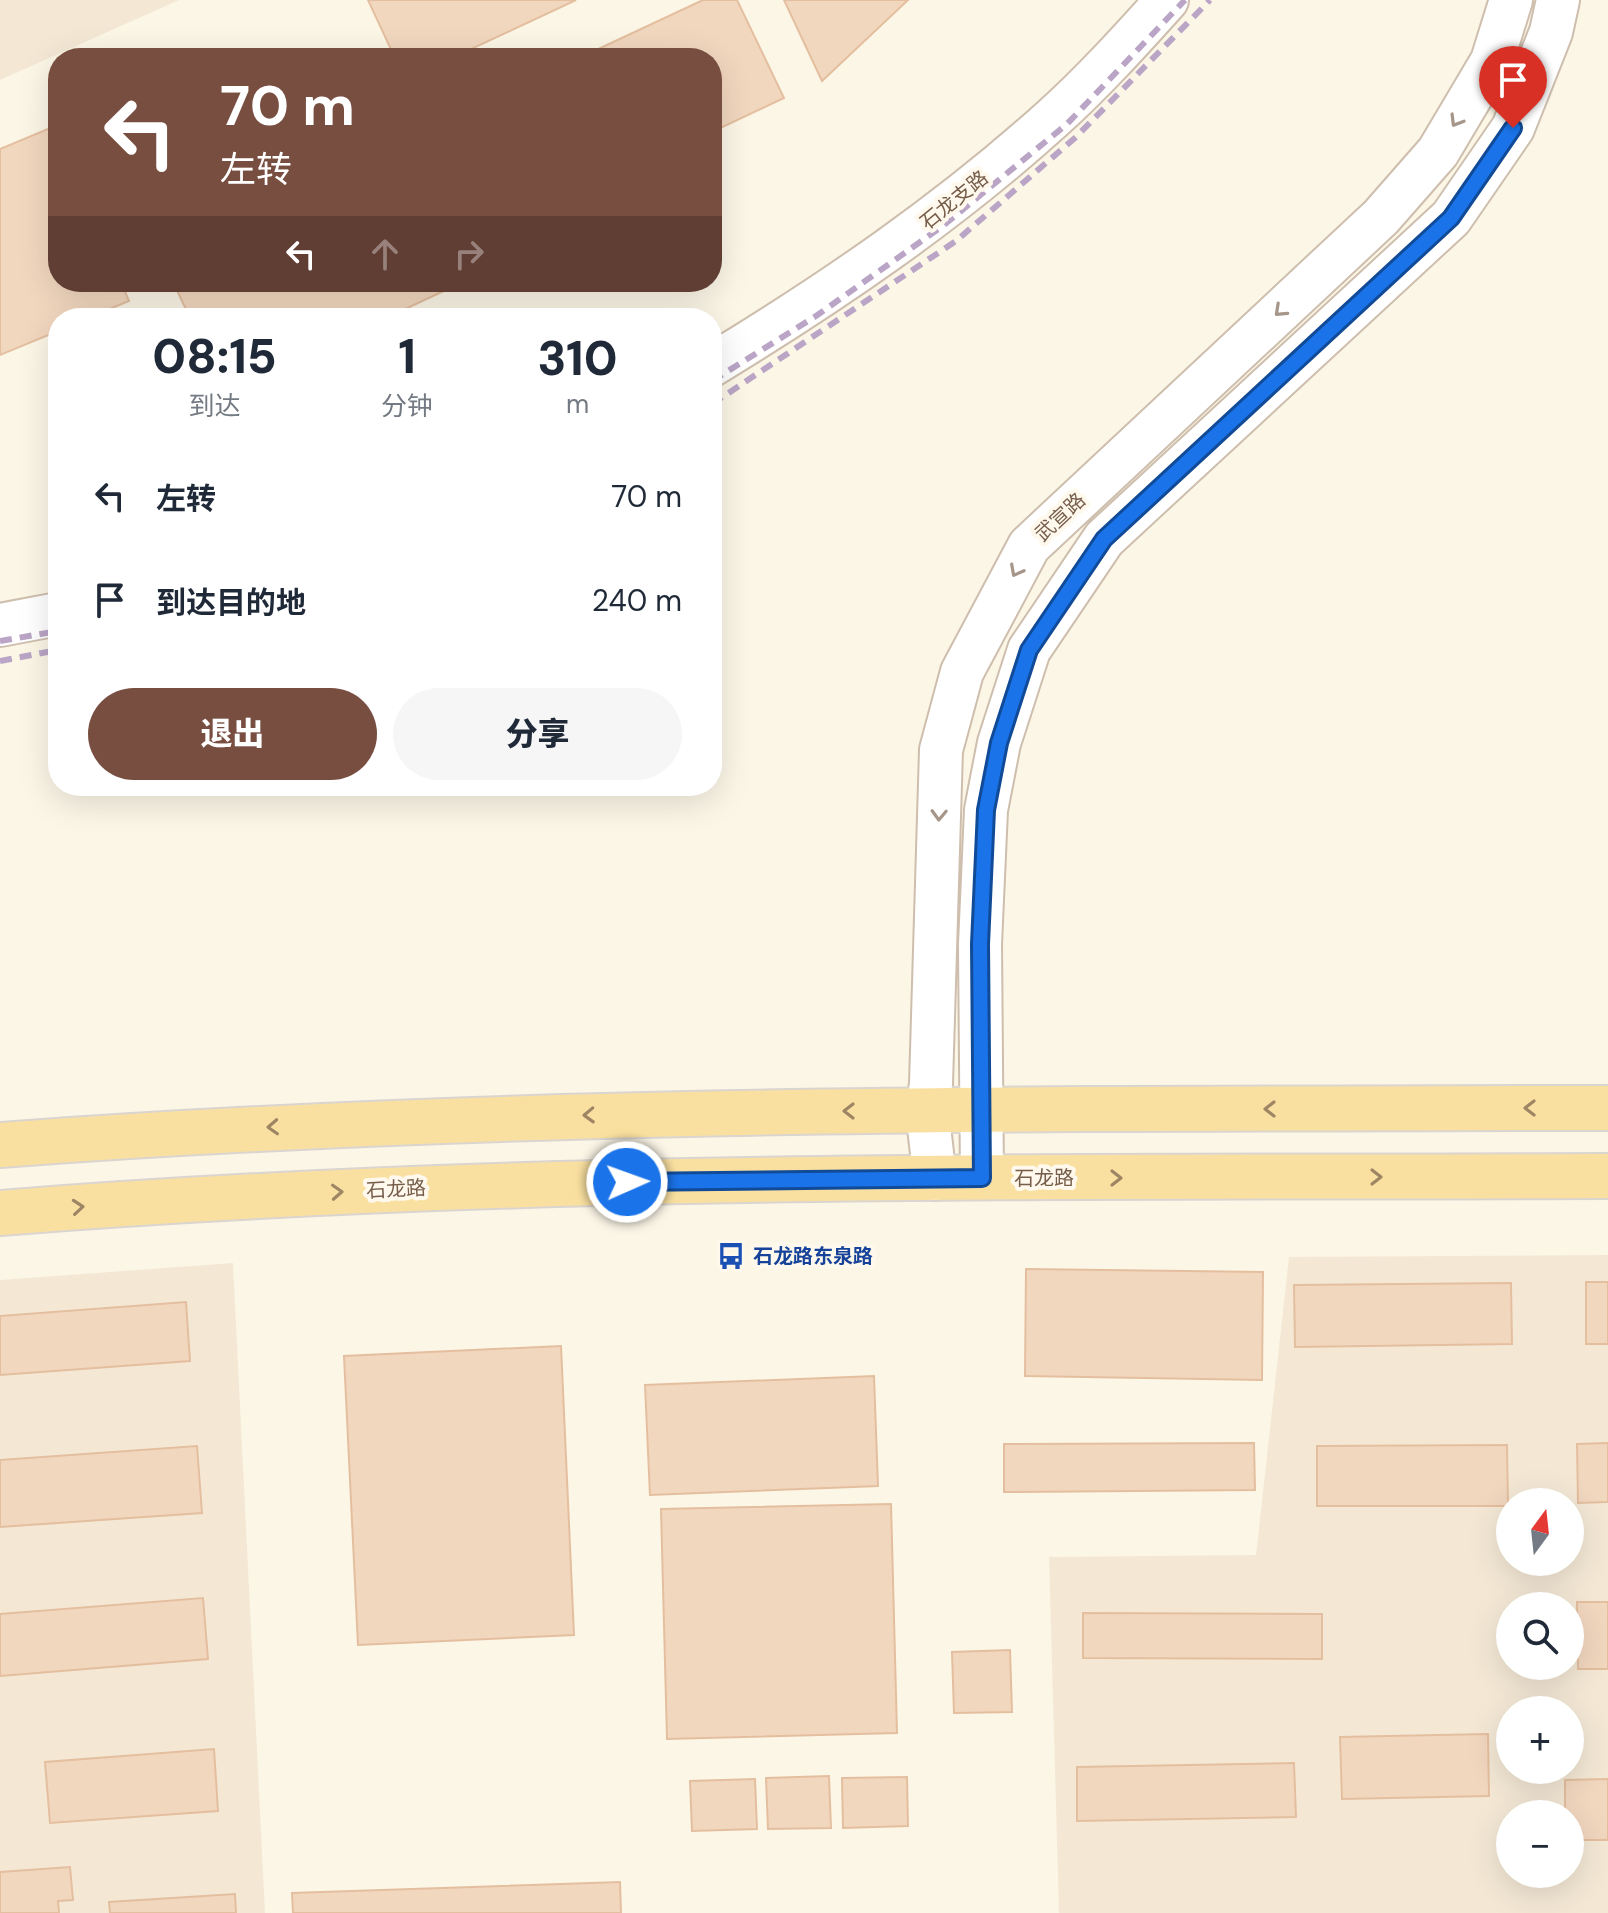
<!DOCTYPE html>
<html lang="zh">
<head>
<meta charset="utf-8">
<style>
	body { margin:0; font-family:"DM Sans","Noto Sans SC",sans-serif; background:#f6f6f7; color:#1f2937; height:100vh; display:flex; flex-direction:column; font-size:30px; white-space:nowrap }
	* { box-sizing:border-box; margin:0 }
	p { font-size:26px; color:#747a83 }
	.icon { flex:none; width:44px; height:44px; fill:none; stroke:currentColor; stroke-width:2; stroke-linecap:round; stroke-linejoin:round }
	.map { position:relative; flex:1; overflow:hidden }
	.side { position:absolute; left:48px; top:308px; width:674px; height:488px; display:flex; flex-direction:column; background:#fff; border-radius:32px; box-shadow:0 8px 32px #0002 }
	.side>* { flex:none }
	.guide { position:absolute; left:48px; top:48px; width:674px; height:244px; border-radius:32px; box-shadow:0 8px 32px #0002; background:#784e41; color:#fff; overflow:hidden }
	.needle { width:52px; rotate:15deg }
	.fabs { position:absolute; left:1496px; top:1488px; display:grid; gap:16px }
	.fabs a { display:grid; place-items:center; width:88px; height:88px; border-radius:50%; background:#fff; box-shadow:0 8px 32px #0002; font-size:40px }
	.pin { position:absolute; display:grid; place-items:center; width:68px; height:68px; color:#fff; margin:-82px -34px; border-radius:50% 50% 50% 0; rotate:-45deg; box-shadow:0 0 8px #0007 }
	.pin .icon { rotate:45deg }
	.me { position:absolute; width:88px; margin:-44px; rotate:88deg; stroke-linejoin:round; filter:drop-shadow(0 0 6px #0008) }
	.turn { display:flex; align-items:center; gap:28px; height:168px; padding:0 40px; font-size:36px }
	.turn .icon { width:104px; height:104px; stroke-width:2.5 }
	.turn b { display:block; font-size:56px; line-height:68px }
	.lanes { display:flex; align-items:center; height:76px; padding:0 40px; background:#0003; justify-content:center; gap:40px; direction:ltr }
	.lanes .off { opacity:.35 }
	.eta { display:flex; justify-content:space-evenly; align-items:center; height:136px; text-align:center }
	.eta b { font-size:48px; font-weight:800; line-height:56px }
	.primary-button { display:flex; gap:16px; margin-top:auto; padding:16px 40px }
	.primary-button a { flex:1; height:92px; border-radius:48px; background:#784e41; color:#fff; font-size:32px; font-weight:800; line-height:92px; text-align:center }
	.primary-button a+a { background:#f6f6f7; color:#1f2937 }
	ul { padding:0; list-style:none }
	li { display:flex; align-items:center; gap:24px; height:104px; padding:0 40px }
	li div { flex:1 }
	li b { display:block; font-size:30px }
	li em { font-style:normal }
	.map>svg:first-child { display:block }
	.residential { fill:#f4e8d5; fill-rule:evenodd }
	.building { fill:#f2d7bf; stroke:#e4bf9f; stroke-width:2 }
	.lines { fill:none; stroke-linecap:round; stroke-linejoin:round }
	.minor-casing { stroke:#cebead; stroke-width:46 }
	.major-casing { stroke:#dbd5d0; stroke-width:48 }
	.minor { stroke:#fff; stroke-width:42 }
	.major { stroke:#fae0a0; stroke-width:44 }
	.rail { stroke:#baa5c6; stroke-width:6; stroke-dasharray:12 8; stroke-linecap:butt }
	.oneway { stroke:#a6968a }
	.oneway2 { stroke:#9e8564 }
	.route-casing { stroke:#114b97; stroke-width:20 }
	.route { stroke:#1a73e8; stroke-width:14 }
	.labels { text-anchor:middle; stroke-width:8; stroke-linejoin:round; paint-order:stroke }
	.street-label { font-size:20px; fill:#765e4b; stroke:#fff9ed }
	.transit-label { font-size:20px; font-weight:bold; fill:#164399; stroke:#fff9ed; text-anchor:start }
</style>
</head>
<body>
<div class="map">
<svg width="1608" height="1913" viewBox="0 0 1608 1913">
	<rect width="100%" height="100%" fill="#fcf6e7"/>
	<path class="residential" d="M0 0H179L0 80Z
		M1608 1255V1913H1059L1049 1557 1256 1555 1289 1257ZM1510 1502H1570V1562H1510ZM1510 1606H1570V1666H1510ZM1510 1710H1570V1770H1510ZM1510 1814H1570V1874H1510Z
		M233 1263 265 1913H0V1280Z"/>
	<path class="building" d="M368 0H576L452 58H395Z
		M703 0H737L784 98 712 132V58H579Z
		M784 0H908L822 81Z
		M55 126 58 134V282H121L129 301 88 318H58V331L0 355V149Z
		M173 282H463L386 318H190Z
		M1026 1269 1263 1272 1262 1380 1025 1376Z
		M1586 1282H1608V1344H1586Z
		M1511 1283 1512 1344 1295 1347 1294 1285Z
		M186 1302 190 1361 0 1375V1316Z
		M561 1346 574 1635 358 1645 344 1356Z
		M874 1376 878 1486 650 1495 645 1385Z
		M1254 1443 1255 1490 1004 1492V1444Z
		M1608 1443V1502L1578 1503 1577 1444Z
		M1507 1445 1508 1506H1317V1446Z
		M197 1446 202 1513 0 1527V1460Z
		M891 1504 897 1733 667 1739 661 1509Z
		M203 1598 208 1659 0 1676V1614Z
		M1577 1602H1608V1669H1578Z
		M1083 1613 1322 1614V1659L1083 1658Z
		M1010 1650 1012 1712 954 1713 952 1652Z
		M1488 1734 1489 1796 1342 1799 1340 1737Z
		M214 1749 218 1811 50 1823 45 1762Z
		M1294 1763 1296 1817 1077 1821V1767Z
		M829 1776 831 1828 768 1829 766 1778Z
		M907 1777 908 1826 843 1828 842 1778Z
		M755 1779 757 1829 692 1831 690 1781Z
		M1608 1779V1840H1570V1814H1565V1780Z
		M70 1867 73 1900 58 1901 59 1913H0V1872Z
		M620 1882 621 1913H293L292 1893Z
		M235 1894 236 1913H110L109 1902Z"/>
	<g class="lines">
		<g class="minor-casing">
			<path id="minor" d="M712 365C832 292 948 213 1053 118 1093 82 1131 40 1167 0
				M0 625 58 614
				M982 1178 980 944 986 810 999 743 1029 650 1104 539 1451 218 1513 128 1551 32 1558 0
				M935 1179 927 1110 931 1084 941 750 962 672 1029 546 1381 217 1438 152 1492 61 1511 0"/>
		</g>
		<g class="major-casing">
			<path id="major" d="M0 1145C535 1105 1072 1109 1608 1108
				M0 1213C535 1170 1072 1178 1608 1176"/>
		</g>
		<use href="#minor" class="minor"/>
		<use href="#major" class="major"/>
		<path class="rail" d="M712 381 816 316 944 225 1067 124 1185 0
			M712 404 956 241 1076 137 1210 0
			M0 641 58 631
			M0 661 58 650"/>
	</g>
	<defs><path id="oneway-chevron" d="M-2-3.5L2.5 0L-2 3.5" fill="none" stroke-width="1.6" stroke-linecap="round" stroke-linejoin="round" transform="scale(2)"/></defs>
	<g class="oneway">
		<use href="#oneway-chevron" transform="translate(1456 121) rotate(121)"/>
		<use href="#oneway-chevron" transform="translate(1280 311) rotate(137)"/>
		<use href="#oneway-chevron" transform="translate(1016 571) rotate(118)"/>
		<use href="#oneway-chevron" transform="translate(939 815) rotate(92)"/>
	</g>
	<g class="oneway2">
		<use href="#oneway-chevron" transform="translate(1530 1108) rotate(180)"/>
		<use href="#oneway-chevron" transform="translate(1270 1109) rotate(180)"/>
		<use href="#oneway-chevron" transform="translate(849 1111) rotate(180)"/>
		<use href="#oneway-chevron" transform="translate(589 1115) rotate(178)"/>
		<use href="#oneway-chevron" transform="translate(273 1127) rotate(177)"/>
		<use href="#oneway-chevron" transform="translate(1376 1177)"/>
		<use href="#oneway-chevron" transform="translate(1116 1178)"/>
		<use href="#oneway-chevron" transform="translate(337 1192) rotate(-3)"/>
		<use href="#oneway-chevron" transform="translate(78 1207) rotate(-5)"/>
	</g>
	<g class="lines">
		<g class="route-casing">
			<path id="route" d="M627 1182 982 1178 980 944 986 810 999 743 1029 650 1104 539 1451 218 1513 128"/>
		</g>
		<use href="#route" class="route"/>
	</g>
	<defs>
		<g id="bus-bare" transform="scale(2.16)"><path d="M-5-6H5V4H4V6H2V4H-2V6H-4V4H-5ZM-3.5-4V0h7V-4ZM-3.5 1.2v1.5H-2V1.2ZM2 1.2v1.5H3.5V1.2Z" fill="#1a4fb4" stroke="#fff9ed" stroke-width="2.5" paint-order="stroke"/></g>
	</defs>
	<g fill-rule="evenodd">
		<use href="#bus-bare" x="731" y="1256"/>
	</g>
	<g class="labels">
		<g class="street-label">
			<text transform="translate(954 200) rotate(-39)" y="7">石龙支路</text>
			<text transform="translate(1060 517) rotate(-43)" y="7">武宣路</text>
			<text x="1044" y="1185">石龙路</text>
			<text transform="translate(396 1189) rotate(-3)" y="7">石龙路</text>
		</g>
		<g class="transit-label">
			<text x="753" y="1263">石龙路东泉路</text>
		</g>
	</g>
</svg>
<div class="fabs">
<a><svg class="needle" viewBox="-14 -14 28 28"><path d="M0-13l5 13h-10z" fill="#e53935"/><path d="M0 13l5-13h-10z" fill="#747a83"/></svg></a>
<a><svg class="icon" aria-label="search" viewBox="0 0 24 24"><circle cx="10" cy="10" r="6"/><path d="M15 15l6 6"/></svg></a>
<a>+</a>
<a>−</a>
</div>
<div class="pin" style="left:1513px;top:128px;background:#d93025"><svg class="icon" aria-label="arrive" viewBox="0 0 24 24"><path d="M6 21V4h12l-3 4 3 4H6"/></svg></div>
<svg class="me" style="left:627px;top:1182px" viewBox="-20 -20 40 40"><circle r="17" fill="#1a73e8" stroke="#fff" stroke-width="3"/><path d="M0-11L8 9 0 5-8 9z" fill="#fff"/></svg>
<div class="guide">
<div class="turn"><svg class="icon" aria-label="left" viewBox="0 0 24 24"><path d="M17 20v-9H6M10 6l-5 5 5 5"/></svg><div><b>70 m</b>左转</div></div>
<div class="lanes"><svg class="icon" aria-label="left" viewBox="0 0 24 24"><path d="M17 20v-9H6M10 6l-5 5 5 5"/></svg><svg class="icon off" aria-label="ahead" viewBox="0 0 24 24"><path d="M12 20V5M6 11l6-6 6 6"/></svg><svg class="icon off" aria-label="right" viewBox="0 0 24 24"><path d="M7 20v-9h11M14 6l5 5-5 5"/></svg></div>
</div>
<section class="side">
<div class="eta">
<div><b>08:15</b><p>到达</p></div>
<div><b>1</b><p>分钟</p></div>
<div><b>310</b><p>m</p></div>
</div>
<ul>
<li><svg class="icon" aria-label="left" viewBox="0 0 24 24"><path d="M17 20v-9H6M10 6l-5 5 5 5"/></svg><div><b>左转</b></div><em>70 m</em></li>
<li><svg class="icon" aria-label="arrive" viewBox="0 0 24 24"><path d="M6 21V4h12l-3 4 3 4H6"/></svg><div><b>到达目的地</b></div><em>240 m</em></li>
</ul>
<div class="primary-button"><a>退出</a><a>分享</a></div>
</section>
</div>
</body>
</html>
